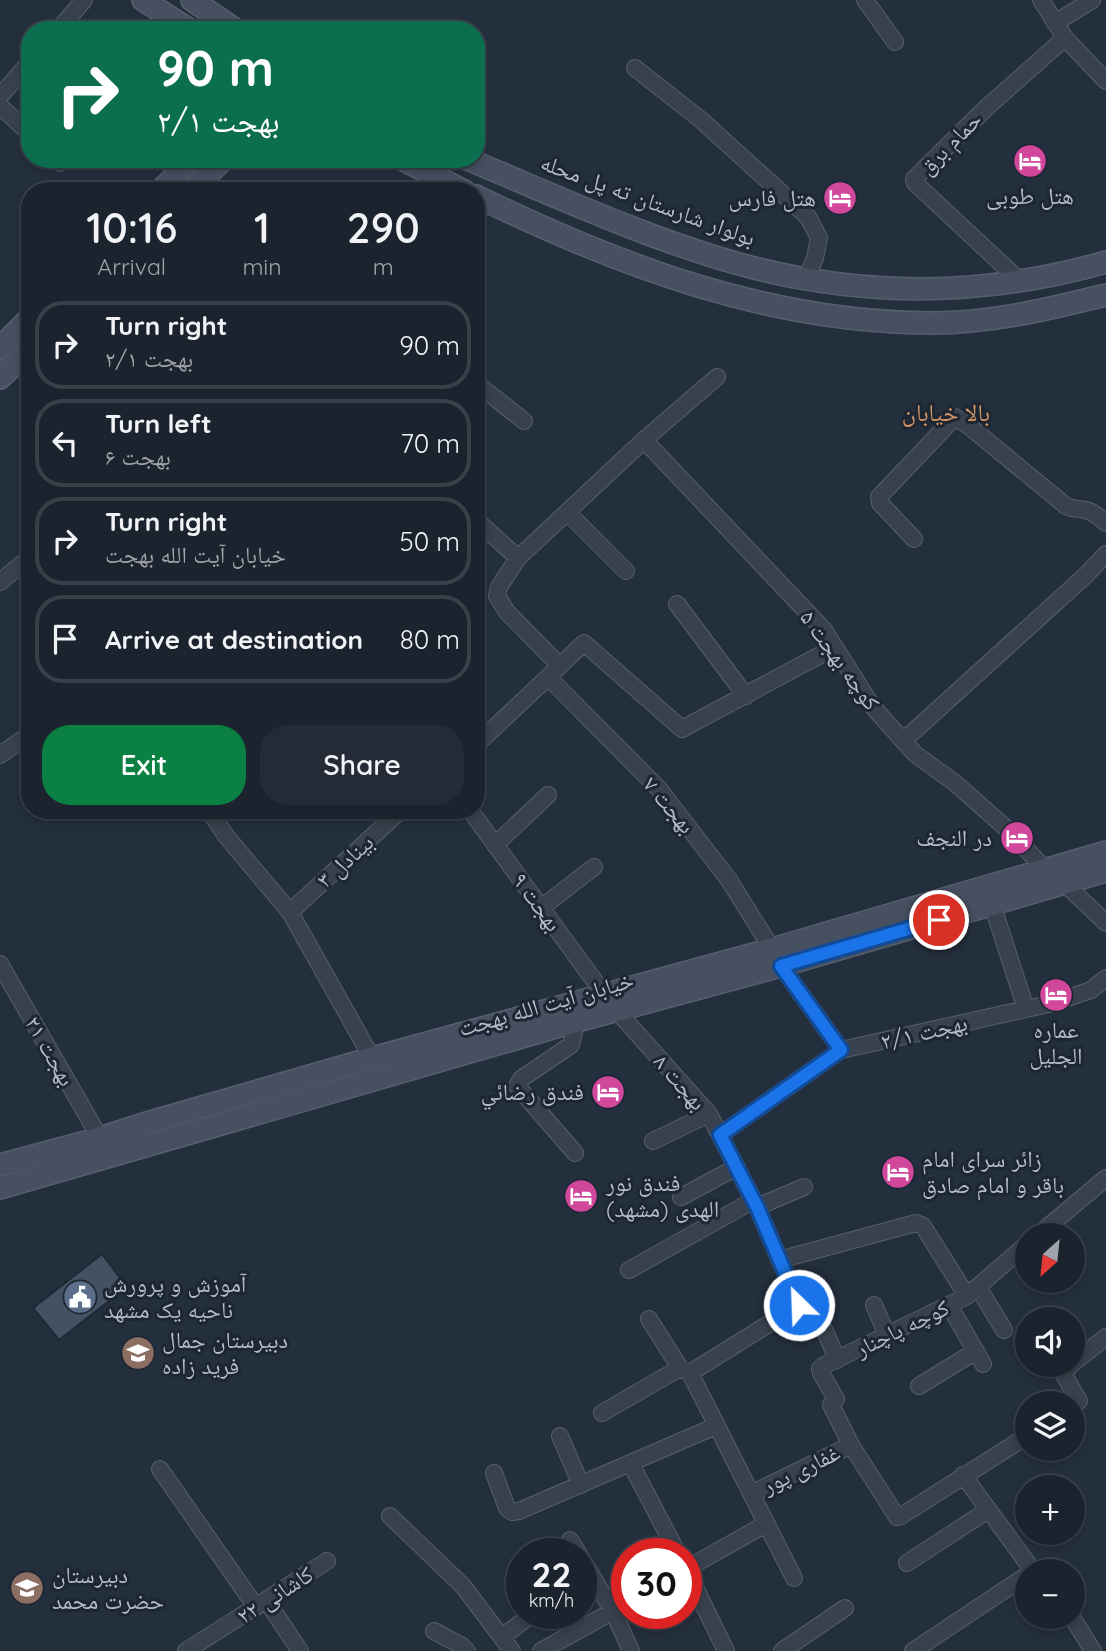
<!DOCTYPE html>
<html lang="en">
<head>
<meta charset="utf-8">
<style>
	body { margin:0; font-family:Quicksand,"Noto Naskh Arabic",sans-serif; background:#242b36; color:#f1f3f6; height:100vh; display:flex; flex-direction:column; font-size:26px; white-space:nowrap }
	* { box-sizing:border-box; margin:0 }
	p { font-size:23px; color:#a0a4aa }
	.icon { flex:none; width:38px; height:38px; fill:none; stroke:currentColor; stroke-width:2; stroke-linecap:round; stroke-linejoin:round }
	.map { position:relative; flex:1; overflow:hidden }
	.drawer { position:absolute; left:21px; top:182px; width:464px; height:637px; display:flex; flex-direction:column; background:#1b232e; border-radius:28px; box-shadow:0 4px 10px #0003,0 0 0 2px #39404a }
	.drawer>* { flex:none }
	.banner { position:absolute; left:21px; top:21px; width:464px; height:147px; border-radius:28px; box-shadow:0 4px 10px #0003,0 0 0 2px #39404a; background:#0b6e4f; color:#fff; overflow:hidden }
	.needle { width:46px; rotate:207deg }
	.buttons { position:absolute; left:1015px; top:1223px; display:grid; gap:14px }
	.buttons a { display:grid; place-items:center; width:70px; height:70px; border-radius:50%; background:#1b232e; box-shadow:0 4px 10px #0003,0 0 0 2px #39404a; font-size:35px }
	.speed { position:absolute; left:506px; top:1538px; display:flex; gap:14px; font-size:35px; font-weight:700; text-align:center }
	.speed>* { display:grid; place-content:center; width:91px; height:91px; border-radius:50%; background:#1b232e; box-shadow:0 4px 10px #0003,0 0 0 2px #39404a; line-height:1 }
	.speed small { font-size:18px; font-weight:400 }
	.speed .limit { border:10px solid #d22; background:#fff; color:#111 }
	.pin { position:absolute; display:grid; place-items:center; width:60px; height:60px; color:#fff; margin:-30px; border:4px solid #fff; border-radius:50%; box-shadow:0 2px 7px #0007 }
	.me { position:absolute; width:77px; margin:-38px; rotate:336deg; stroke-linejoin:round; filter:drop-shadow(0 0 5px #0008) }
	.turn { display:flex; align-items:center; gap:24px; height:147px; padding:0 21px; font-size:32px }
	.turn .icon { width:91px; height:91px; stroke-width:2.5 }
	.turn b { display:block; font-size:49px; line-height:60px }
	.eta { display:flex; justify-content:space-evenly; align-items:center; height:119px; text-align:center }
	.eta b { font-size:42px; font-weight:600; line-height:49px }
	.cta { display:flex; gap:14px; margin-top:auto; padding:14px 21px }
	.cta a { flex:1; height:80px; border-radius:28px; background:#0b8043; color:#fff; font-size:28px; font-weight:600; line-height:80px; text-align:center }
	.cta a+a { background:#242b36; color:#f1f3f6 }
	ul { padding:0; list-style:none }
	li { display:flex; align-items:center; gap:21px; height:88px; margin:0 14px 10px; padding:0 7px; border:4px solid #39404a; border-radius:28px }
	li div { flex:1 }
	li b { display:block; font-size:26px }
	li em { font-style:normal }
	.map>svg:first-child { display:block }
	.building { fill:#455162; stroke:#1f2835; stroke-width:2 }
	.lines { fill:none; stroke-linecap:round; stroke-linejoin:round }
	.street-casing { stroke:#565f6c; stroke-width:18 }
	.secondary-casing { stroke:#565f6c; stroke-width:24 }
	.street { stroke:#38414e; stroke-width:16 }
	.secondary { stroke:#465061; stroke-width:21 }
	.route-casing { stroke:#114b97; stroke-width:18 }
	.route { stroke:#1a73e8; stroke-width:12 }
	.labels { text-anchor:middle; stroke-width:6; stroke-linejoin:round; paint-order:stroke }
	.street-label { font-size:23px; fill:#b4bcc9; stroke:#1d2633 }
	.poi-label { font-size:23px; fill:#b4bcc9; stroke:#1d2633; text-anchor:start }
	.neighbourhood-label { font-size:24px; fill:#d59563; stroke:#1d2633 }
</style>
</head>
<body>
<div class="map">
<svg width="1106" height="1651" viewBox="0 0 1106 1651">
	<rect width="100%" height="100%" fill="#242f3e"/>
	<path class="building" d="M102 1254 127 1287 59 1340 33 1308Z"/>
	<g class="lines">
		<g class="street-casing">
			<path id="street" d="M865 0 895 42
				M1041 0 1065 38 1106 81
				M1055 23 1092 0
				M58 30 84 0
				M635 68 700 119 808 217 819 238 815 258 806 279
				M0 96 30 62
				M0 106 30 134
				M56 159 60 163
				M1020 281 915 183 914 179 985 109 1065 38
				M476 383 524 421
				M644 440 824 630 872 706 915 754 955 783 1007 829 1045 869
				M567 512 626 571
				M476 520 518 558
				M914 539 880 503 879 497 955 417 970 427 1066 506C1074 510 1077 508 1085 510 1093 511 1100 518 1106 523
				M0 582 30 557
				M677 604 746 696
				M559 665 507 612 497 596 499 587 518 558 644 440 717 377
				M548 677 659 789 729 880 772 949
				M903 741 1085 576 1106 554
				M476 745 584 643 682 729 835 647
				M0 755 30 734
				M209 810 226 836 290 912 372 1058
				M470 810 604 994
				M495 845 548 795
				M1064 883 1106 923
				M992 904 1026 1009
				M541 908 594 867
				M290 912 401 810
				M0 964 100 1138
				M781 966 841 1050
				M617 1011 709 1114 757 1207 799 1305C822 1313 828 1339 837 1360
				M570 1023 574 1033 571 1045 521 1079 517 1086 575 1153
				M720 1135 841 1050 1053 1003 1091 990 1106 978
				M653 1141 709 1114
				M681 1197 737 1167
				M757 1207 804 1187
				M1037 1236 1106 1178
				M1027 1244 967 1296 823 1366 820 1369 821 1373 836 1399 831 1405 851 1445 897 1517 901 1516 1027 1436
				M779 1260 916 1223 923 1226 967 1296
				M629 1270 754 1200
				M978 1287 1004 1330
				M874 1305 887 1335
				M949 1305 983 1364
				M649 1319 680 1368 690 1373 794 1578
				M1073 1363 1106 1337
				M1070 1365 1064 1375 1079 1401 1073 1405
				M690 1373 799 1305
				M919 1386 976 1351
				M602 1413 680 1368
				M560 1436 581 1485
				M631 1464 678 1554
				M160 1469 256 1607
				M494 1473 507 1508 512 1512 519 1511 716 1426
				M963 1475 1034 1572
				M751 1494 851 1445
				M390 1516 463 1586 512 1651
				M570 1540 579 1554
				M581 1558 613 1611 631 1651
				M907 1563 988 1510
				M686 1569 766 1524
				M686 1569 726 1651
				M266 1600 300 1651
				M1072 1617 1093 1651
				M434 1631 462 1646 467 1651
				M502 1637 527 1618
				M186 1651 327 1561
				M541 1651 626 1604
				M782 1651 845 1608
				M913 1651 1027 1575"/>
		</g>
		<g class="secondary-casing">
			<path id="secondary" d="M143 0 190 30
				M192 0 236 30
				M402 159 464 191
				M467 159C556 196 646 238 739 264 863 298 983 297 1106 262
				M160 191 192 159
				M191 191 224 159
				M476 196C620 266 770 323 933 323 991 323 1050 309 1106 295
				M0 348 30 318
				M0 378 30 349
				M0 1165 100 1138 150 1122 372 1058 772 949 1106 852
				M0 1188 570 1023 781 966 1106 871"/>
		</g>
		<use href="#street" class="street"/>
		<use href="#secondary" class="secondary"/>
	</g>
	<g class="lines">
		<g class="route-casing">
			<path id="route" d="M799 1305 757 1207 720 1135 841 1050 781 966 939 920"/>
		</g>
		<use href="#route" class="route"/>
	</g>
	<defs>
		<g id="hotel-disc" transform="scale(1.75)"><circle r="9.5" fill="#d1479c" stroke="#1d2633"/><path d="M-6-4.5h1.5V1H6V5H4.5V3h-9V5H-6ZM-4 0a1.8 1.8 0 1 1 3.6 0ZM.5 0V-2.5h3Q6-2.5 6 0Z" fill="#fff"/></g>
		<g id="civic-disc" transform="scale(1.75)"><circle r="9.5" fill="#5c6f8a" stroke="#1d2633"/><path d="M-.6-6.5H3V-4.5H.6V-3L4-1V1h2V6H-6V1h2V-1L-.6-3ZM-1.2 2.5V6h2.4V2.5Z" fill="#fff"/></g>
		<g id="school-disc" transform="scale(1.75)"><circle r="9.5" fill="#8d6e63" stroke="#1d2633"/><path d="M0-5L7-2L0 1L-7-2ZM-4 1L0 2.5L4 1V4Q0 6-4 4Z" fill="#fff"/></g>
	</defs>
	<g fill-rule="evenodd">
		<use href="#hotel-disc" x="1030" y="161"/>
		<use href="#hotel-disc" x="840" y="198"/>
		<use href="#hotel-disc" x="1017" y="838"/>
		<use href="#hotel-disc" x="1056" y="995"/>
		<use href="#hotel-disc" x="608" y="1092"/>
		<use href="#hotel-disc" x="898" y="1172"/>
		<use href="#hotel-disc" x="581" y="1196"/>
		<use href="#civic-disc" x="80" y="1297"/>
		<use href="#school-disc" x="138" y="1353"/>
		<use href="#school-disc" x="27" y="1588"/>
	</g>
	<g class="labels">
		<g class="street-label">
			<text transform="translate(950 143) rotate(-45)" y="8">حمام برق</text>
			<text transform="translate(648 200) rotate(20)" y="8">بولوار شارستان ته پل محله</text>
			<text transform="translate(840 660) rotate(54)" y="8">کوچه بهجت ۵</text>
			<text transform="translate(669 805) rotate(50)" y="8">بهجت ۷</text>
			<text transform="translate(345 861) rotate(-42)" y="8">بینادل ۳</text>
			<text transform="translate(537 902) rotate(54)" y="8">بهجت ۹</text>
			<text transform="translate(546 1004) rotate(-16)" y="8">خیابان آیت الله بهجت</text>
			<text transform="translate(924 1032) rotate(-13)" y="8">بهجت ۲/۱</text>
			<text transform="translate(50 1051) rotate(60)" y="8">بهجت ۲۱</text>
			<text transform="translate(680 1082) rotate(49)" y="8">بهجت ۸</text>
			<text transform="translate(902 1328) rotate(-26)" y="8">کوچه پاچنار</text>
			<text transform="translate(801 1469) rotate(-26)" y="8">غفاری پور</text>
			<text transform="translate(275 1595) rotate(-33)" y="8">کاشانی ۲۲</text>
		</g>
		<g class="poi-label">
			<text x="1030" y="204" text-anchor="middle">هتل طوبی</text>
			<text x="816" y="206" text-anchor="end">هتل فارس</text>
			<text x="992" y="846" text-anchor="end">در النجف</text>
			<text x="1056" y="1038" text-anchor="middle">عماره<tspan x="1056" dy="26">الجلیل</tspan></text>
			<text x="584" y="1100" text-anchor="end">فندق رضائي</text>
			<text x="922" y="1167">زائر سرای امام<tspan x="922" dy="26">باقر و امام صادق</tspan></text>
			<text x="606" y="1191">فندق نور<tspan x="606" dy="26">الهدى (مشهد)</tspan></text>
			<text x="104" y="1292">آموزش و پرورش<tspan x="104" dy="26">ناحیه یک مشهد</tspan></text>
			<text x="162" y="1348">دبیرستان جمال<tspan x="162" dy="26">فرید زاده</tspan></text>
			<text x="52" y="1583">دبیرستان<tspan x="52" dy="26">حضرت محمد</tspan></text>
		</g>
		<g class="neighbourhood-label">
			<text x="946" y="421">بالا خیابان</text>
		</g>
	</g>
</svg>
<div class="buttons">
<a><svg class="needle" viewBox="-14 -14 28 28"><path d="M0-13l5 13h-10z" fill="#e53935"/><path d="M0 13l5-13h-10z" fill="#a0a4aa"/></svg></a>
<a><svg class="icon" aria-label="sound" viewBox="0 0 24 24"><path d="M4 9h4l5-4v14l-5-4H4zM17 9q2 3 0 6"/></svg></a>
<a><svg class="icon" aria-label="layers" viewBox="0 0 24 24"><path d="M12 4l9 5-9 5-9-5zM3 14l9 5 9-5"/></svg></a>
<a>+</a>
<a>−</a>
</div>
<div class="speed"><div>22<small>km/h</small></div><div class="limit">30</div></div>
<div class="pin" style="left:939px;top:920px;background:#d93025"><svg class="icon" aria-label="arrive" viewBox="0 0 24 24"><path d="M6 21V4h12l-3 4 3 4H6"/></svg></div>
<svg class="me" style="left:799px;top:1305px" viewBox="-20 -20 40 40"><circle r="17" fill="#1a73e8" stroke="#fff" stroke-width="3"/><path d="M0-11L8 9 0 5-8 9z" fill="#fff"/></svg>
<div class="banner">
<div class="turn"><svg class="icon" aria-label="right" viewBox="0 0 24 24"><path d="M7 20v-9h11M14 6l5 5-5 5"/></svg><div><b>90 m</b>بهجت ۲/۱</div></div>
</div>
<section class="drawer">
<div class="eta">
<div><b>10:16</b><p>Arrival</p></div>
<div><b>1</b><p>min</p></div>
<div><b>290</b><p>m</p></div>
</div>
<ul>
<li><svg class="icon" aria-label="right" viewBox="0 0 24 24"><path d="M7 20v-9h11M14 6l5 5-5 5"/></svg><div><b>Turn right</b><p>بهجت ۲/۱</p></div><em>90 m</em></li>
<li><svg class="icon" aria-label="left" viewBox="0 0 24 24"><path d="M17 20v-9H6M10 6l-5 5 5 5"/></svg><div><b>Turn left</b><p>بهجت ۶</p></div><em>70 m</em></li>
<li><svg class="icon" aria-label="right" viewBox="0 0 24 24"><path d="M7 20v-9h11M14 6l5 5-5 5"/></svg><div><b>Turn right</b><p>خیابان آیت الله بهجت</p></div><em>50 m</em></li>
<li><svg class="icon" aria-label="arrive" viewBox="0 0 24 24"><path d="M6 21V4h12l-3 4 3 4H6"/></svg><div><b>Arrive at destination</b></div><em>80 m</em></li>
</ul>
<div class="cta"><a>Exit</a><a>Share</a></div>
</section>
</div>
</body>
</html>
